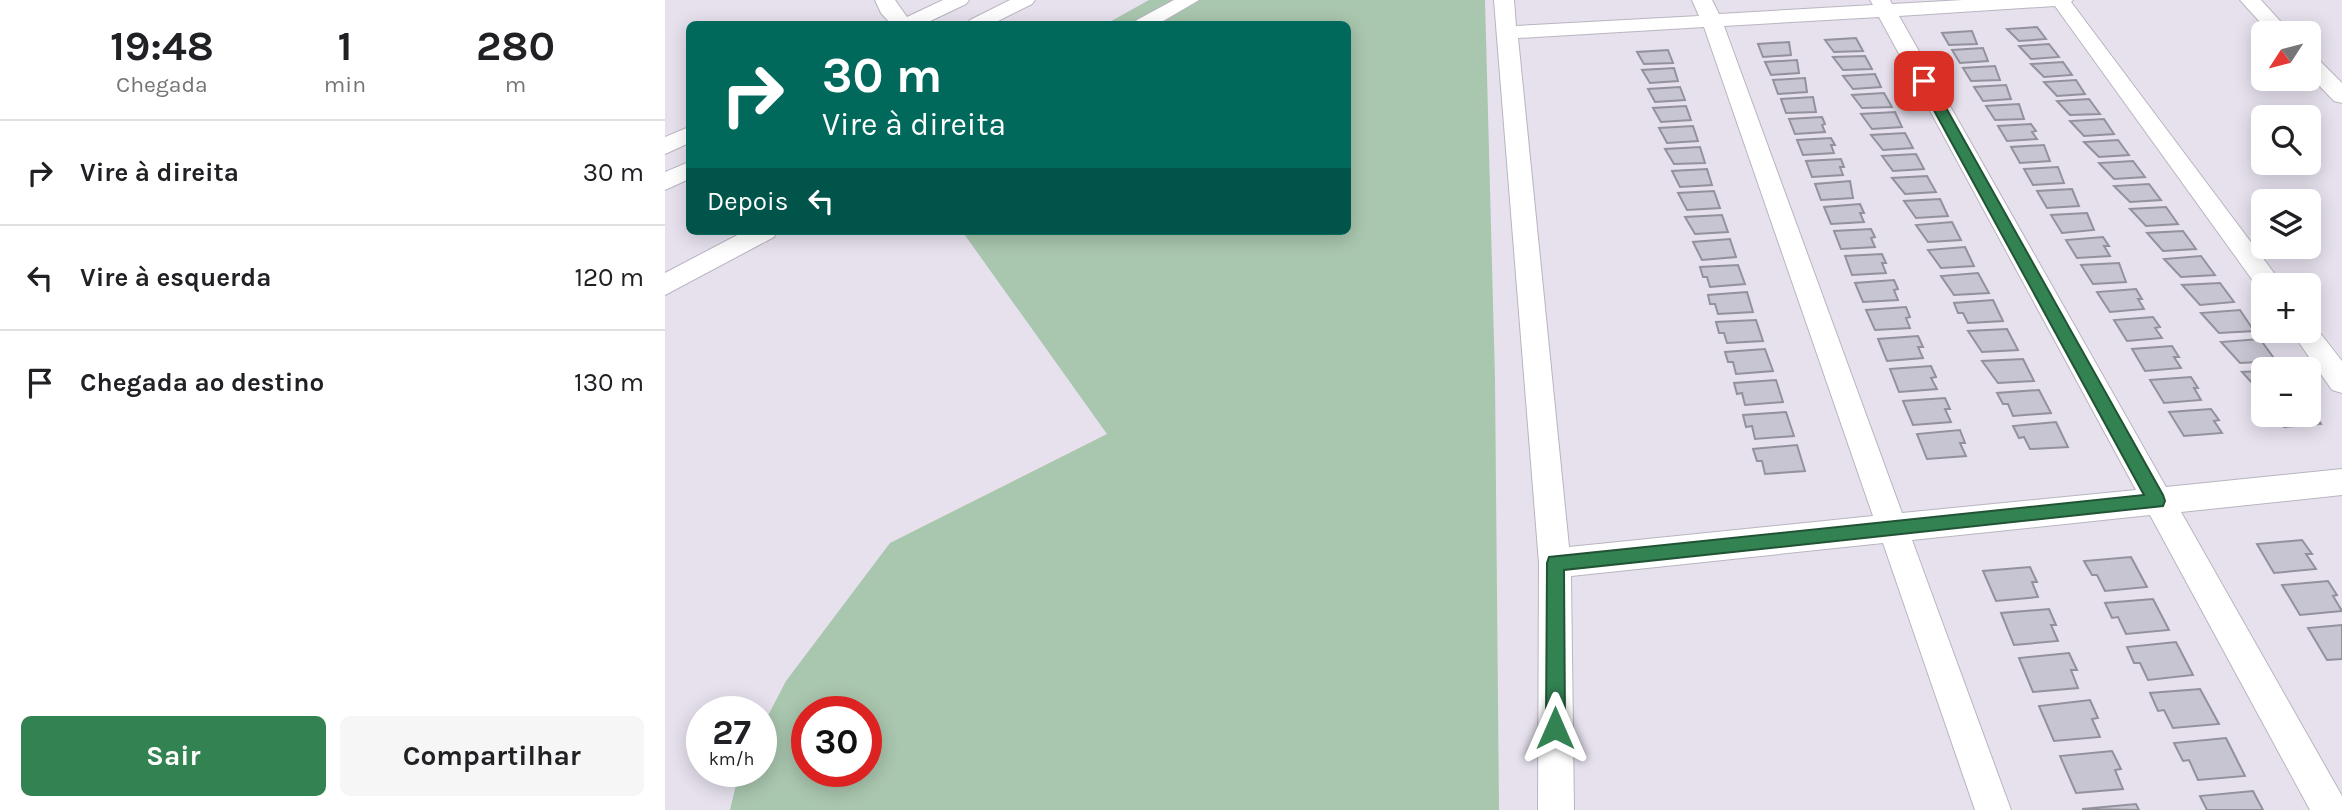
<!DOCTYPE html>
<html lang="pt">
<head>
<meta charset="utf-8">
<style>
	body { margin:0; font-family:Karla,sans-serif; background:#f6f6f6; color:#202124; height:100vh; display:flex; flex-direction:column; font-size:26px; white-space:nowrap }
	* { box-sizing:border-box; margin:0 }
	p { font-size:23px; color:#757577 }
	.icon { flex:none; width:38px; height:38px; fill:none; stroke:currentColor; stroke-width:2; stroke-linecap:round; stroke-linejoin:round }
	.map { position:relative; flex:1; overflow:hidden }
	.details { display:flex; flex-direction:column; background:#fff; width:665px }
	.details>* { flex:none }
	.banner { position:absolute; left:21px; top:21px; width:665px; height:214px; border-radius:10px; box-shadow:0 4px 18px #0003; background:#00695c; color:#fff; overflow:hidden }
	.needle { width:46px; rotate:234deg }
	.controls { position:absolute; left:1586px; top:21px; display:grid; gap:14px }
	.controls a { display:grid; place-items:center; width:70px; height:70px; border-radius:10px; background:#fff; box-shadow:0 4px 18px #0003; font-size:35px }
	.speed { position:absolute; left:21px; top:696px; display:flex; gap:14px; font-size:35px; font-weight:700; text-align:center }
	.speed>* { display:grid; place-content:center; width:91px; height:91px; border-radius:50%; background:#fff; box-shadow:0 4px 18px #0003; line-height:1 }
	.speed small { font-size:18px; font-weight:400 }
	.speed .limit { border:10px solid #d22; background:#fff; color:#111 }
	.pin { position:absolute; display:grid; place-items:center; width:60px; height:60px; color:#fff; margin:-30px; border-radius:14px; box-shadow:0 4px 10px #0006 }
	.me { position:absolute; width:77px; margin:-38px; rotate:0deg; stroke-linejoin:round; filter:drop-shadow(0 0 5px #0008) }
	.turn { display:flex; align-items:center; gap:24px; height:147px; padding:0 21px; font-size:32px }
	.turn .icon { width:91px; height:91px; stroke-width:2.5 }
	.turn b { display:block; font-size:49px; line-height:60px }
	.then { display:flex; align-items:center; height:66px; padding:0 21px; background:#0003; gap:14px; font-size:26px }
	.eta { display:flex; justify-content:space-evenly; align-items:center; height:119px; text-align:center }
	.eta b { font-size:42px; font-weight:700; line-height:49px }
	.action { display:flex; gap:14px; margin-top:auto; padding:14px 21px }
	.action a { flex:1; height:80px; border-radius:10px; background:#338252; color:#fff; font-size:28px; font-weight:700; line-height:80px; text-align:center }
	.action a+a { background:#f6f6f6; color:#202124 }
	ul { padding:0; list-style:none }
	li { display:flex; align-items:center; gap:21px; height:105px; padding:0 21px; border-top:2px solid #e0e0e0 }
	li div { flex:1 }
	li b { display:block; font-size:26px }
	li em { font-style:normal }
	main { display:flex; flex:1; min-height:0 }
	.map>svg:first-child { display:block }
	.green { fill:#a9c6ae; fill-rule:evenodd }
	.building { fill:#c7c5d1; stroke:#93929c; stroke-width:2 }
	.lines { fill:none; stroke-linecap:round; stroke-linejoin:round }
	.minor-casing { stroke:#b9b5c0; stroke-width:2 }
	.minor { fill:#fff; fill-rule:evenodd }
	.route { fill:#338252; stroke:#215435; stroke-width:2 }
</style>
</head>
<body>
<main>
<section class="details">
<div class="eta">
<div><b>19:48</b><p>Chegada</p></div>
<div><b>1</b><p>min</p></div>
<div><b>280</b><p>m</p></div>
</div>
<ul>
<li><svg class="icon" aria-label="right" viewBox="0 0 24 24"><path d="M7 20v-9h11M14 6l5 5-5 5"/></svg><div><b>Vire à direita</b></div><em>30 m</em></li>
<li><svg class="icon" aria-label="left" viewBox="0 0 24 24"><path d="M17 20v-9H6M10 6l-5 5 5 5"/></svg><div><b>Vire à esquerda</b></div><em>120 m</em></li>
<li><svg class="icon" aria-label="arrive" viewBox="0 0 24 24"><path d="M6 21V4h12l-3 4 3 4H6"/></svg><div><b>Chegada ao destino</b></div><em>130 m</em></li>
</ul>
<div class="action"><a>Sair</a><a>Compartilhar</a></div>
</section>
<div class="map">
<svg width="1677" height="810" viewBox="0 0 1677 810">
	<rect width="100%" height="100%" fill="#e6e1ed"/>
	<path class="green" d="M484 0H820L830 379 834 810H65L74 772H96V729L121 681 225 543 442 434 297 231H682V24H441ZM142 712H201V772H142Z"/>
	<path class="building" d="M1372 27 1381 39 1354 41 1342 29Z
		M1307 31 1312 44 1284 45 1277 33Z
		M1191 38 1198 51 1169 52 1160 40Z
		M1124 42 1126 55 1098 57 1093 44Z
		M1384 44 1394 57 1366 59 1354 46Z
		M1318 48 1323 61 1295 63 1287 50Z
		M1003 50 1008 63 979 64 972 52Z
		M1200 56 1207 69 1178 70 1168 57Z
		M1132 60 1134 73 1106 75 1100 62Z
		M1398 62 1407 75 1379 77 1366 64Z
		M1330 66 1335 80 1306 81 1298 68Z
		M1009 68 1013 81 985 83 977 70Z
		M1210 74 1216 87 1188 89 1178 76Z
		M1140 78 1142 92 1113 94 1108 80Z
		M1411 80 1420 94 1392 96 1379 82Z
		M1341 85 1346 99 1318 101 1309 87Z
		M1015 87 1020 100 990 102 983 89Z
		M1219 93 1227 107 1197 108 1187 95Z
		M1148 97 1151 112 1121 113 1116 99Z
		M1424 99 1435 114 1405 115 1392 101Z
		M1354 104 1359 119 1330 120 1321 106Z
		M1021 106 1026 120 996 122 988 108Z
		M1230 112 1237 127 1207 129 1196 114Z
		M1157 117 1160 124 1157 125 1160 132 1130 134 1124 119Z
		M1439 119 1449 134 1419 136 1405 121Z
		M1366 124 1371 131 1367 132 1372 139 1342 141 1333 126Z
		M1028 126 1033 141 1002 143 994 128Z
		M1240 133 1248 148 1218 150 1206 135Z
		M1166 138 1170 145H1166L1169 153 1138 155 1132 140Z
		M1453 140 1464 155 1434 157 1419 142Z
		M1379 145 1385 161 1355 163 1346 147Z
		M1035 147 1040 163 1009 164 1000 149Z
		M1251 154 1259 169 1228 171 1217 156Z
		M1176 159 1179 167H1175L1178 175 1147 177 1141 161Z
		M1468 161 1480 177 1449 179 1434 163Z
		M1393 167 1399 183 1368 185 1359 169Z
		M1042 169 1047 185 1015 187 1007 171Z
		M1262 176 1271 192 1240 194 1227 178Z
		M1185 181 1188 198 1156 200 1150 184Z
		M1484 184 1496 200 1465 202 1449 186Z
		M1407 189 1414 206 1382 208 1372 191Z
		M1049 191 1055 208 1022 210 1013 193Z
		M1275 199 1283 216 1251 218 1239 201Z
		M1195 204 1199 213H1195L1199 222 1166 224 1159 207Z
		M1501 207 1513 224 1481 226 1465 209Z
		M1422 213 1429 230 1397 233 1386 215Z
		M1057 215 1063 232 1030 234 1020 217Z
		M1287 222 1296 240 1263 242 1251 225Z
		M1206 229 1210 237 1206 238 1210 247 1176 249 1169 231Z
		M1518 231 1531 249 1498 251 1482 233Z
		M1438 237 1444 246H1439L1445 256 1412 258 1401 240Z
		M1065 239 1071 257 1037 260 1028 242Z
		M1300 247 1309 266 1276 268 1263 250Z
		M1217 254 1221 263H1217L1221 273 1187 275 1180 256Z
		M1536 256 1550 275 1516 277 1499 259Z
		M1454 263 1461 282 1428 284 1416 265Z
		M1073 265 1080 284 1045 287 1042 277H1038L1035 267Z
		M1313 273 1324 293 1289 295 1276 276Z
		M1229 280 1233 289 1229 290 1233 300 1198 302 1190 283Z
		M1555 283 1569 302 1535 305 1517 285Z
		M1471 289 1477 299H1473L1479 309 1445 312 1432 292Z
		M1082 292 1088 312 1053 314 1050 304H1045L1043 295Z
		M1328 300 1338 321 1303 323 1298 313H1293L1289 303Z
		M1241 307 1245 317 1241 318 1245 328 1210 330 1201 310Z
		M1575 310 1589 331 1554 333 1536 313Z
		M1488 317 1495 327 1490 328 1497 338 1462 341 1449 320Z
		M1091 320 1098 341 1062 343 1059 333H1054L1051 322Z
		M1342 329 1353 350 1317 352 1303 331Z
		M1253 336 1258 347H1253L1258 358 1222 361 1213 339Z
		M1595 339 1611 361 1575 363 1556 342Z
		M1507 346 1514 357H1509L1516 368 1480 371 1467 349Z
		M1100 349 1108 371 1071 374 1068 362H1063L1060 352Z
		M1358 359 1369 381 1333 383 1317 361Z
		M1266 366 1271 377 1266 378 1272 389 1234 392 1225 369Z
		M1598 371V394H1597L1577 372Z
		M1526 377 1533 388H1529L1536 400 1499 403 1485 380Z
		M1111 380 1118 402 1080 405 1077 393 1072 394 1069 383Z
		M1374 390 1386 413 1348 416 1343 404H1338L1332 393Z
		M1280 398 1285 409H1280L1286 422 1248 425 1238 401Z
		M1643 406 1656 424 1619 427 1611 415H1606H1643Z
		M1546 409 1554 420 1549 421 1557 433 1519 436 1504 412Z
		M1121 412 1129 436 1090 439 1087 426 1081 427 1078 415Z
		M1391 422 1403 447 1365 449 1359 437 1354 438 1348 426Z
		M1295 430 1300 443H1295L1301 456 1262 459 1252 434Z
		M1132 445 1140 471 1100 474 1097 461H1092L1088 449Z
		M1637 540 1647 554H1641L1651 569 1609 573 1592 544Z
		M1466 557 1482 587 1440 591 1432 575H1427L1419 561Z
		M1365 567 1372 582H1367L1373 597 1331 601 1318 571Z
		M1663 581 1672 595 1668 596 1677 611 1635 615 1617 585Z
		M1488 599 1504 630 1461 634 1453 617 1447 618 1440 603Z
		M1384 609 1391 625H1386L1393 641 1349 645 1336 613Z
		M1677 625V659L1662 660 1643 628Z
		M1511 642 1528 675 1483 680 1475 663H1469L1462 647Z
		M1404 653 1412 670H1406L1413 688 1368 692 1354 658Z
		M1535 689 1554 724 1508 728 1499 710 1493 711 1485 693Z
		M1425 700 1433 718 1427 719 1435 737 1389 741 1374 706Z
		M1561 738 1580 776 1533 780 1524 760 1518 761 1509 743Z
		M1447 751 1456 769 1450 770 1458 789 1411 793 1395 756Z
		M1588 791 1598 810H1542L1535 796Z
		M1471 804 1474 810 1417 809Z"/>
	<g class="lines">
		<g class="minor-casing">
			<path id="minor" d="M210 0H230L242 17 278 0H304L301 4 259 24H226L216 13Z
				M345 0H370L367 4 327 24H302L305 20Z
				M509 0H534L493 24H469L472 20Z
				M829 0H849L851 26 1034 16 1027 0H1047L1054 14 1208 5 1205 0H1225L1227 4 1298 0H1408L1406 2 1618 285H1598L1596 292 1390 6 1234 16 1501 487 1677 469V495L1516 512 1677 796V810H1645L1485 515 1247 540 1346 810H1310L1218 543 906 576 909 810H873L874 563ZM1214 17 1471 490 1237 513 1059 26ZM1039 27 1208 516 904 547 853 38Z
				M1575 0H1596L1626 33H1605Z
				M1643 55 1650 56 1677 83V103L1669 101 1643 74Z
				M24 127V143L0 154V137Z
				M24 162V179L0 190V172Z
				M80 231H112L109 237 0 295V273Z
				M1643 322 1648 324 1677 361V393L1667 390 1626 331H1643Z"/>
		</g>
		<use href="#minor" class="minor"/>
	</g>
	<path class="route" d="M1259 77 1266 81 1498 495 1500 501 1498 506 899 570 900 728 897 735 890 738 883 735 881 728 882 563 884 557 1479 495 1253 81Z"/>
</svg>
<div class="controls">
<a><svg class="needle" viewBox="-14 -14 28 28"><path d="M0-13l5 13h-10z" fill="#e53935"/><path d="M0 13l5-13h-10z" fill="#757577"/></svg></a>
<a><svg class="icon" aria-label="search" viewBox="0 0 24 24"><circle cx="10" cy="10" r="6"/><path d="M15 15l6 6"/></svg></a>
<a><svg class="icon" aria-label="layers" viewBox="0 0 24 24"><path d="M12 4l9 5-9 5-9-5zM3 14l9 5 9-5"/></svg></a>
<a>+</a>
<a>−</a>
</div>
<div class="speed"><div>27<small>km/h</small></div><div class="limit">30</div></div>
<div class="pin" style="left:1259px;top:81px;background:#d93025"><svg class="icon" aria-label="arrive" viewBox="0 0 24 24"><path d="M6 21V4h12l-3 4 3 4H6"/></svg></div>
<svg class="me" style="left:890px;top:728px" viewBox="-20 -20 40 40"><path d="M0-17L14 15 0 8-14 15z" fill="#338252" stroke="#fff" stroke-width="4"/></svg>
<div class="banner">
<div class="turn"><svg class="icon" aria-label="right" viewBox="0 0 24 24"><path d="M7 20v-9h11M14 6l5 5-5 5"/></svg><div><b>30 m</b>Vire à direita</div></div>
<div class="then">Depois<svg class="icon" aria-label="left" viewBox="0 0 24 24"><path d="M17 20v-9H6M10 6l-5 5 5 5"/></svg></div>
</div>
</div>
</main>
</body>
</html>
